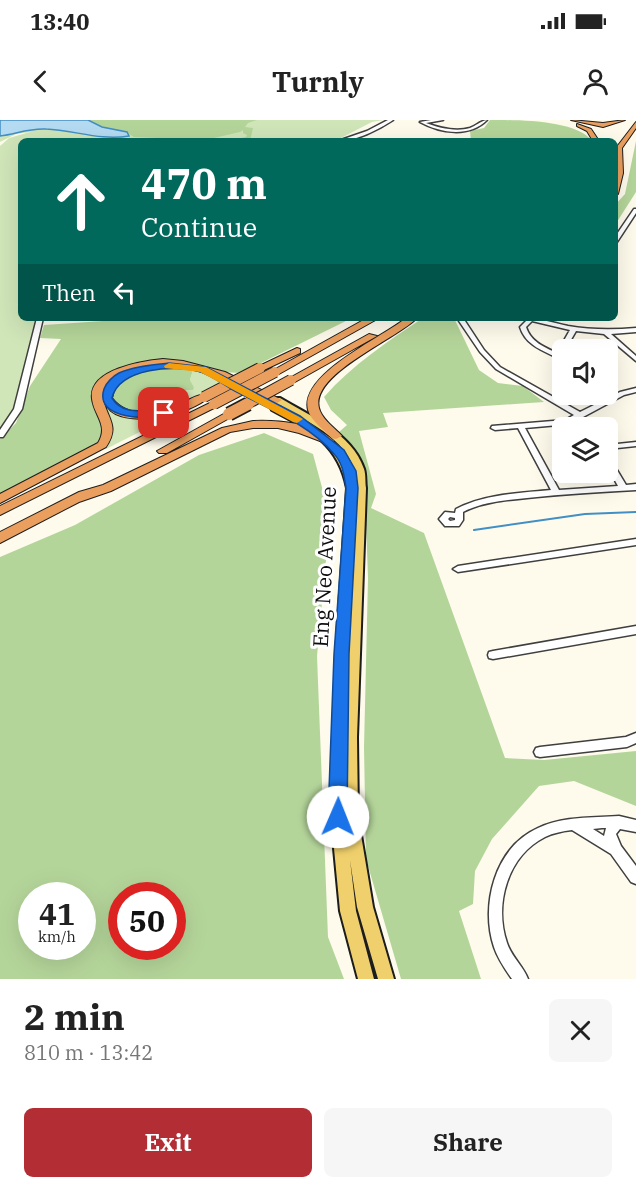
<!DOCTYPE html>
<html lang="en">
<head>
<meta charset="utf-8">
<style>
	body { margin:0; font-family:"IBM Plex Serif",serif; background:#f6f6f6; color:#222; height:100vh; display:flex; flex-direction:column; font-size:22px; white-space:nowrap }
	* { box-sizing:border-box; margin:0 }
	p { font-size:20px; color:#767676 }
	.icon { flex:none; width:33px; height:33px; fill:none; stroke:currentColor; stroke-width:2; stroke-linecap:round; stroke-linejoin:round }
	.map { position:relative; height:859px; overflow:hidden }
	.drawer { display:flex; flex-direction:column; background:#fff; flex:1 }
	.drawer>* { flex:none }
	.hud { position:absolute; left:18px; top:18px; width:600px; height:183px; border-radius:9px; box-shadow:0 6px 24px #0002; background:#00695c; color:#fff; overflow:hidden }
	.fabs { position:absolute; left:552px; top:219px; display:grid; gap:12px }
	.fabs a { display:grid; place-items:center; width:66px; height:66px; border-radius:9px; background:#fff; box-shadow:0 6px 24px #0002; font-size:30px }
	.speed { position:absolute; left:18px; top:762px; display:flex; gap:12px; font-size:30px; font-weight:700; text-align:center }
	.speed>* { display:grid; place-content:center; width:78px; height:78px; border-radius:50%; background:#fff; box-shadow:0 6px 24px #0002; line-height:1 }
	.speed small { font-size:15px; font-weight:400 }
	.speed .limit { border:9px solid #d22; background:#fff; color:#111 }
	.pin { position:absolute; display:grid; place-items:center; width:51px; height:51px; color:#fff; margin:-26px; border-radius:12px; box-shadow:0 3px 9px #0006 }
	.me { position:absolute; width:66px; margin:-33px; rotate:1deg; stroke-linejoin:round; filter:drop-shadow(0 0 4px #0008) }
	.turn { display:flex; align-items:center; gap:21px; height:126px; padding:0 24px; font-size:27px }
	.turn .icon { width:78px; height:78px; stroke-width:2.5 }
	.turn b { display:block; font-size:42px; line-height:51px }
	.then { display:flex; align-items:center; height:57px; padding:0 24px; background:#0003; gap:12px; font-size:22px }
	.round { display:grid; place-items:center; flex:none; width:63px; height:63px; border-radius:9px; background:#f6f6f6 }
	.head { display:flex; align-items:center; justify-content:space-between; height:102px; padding:0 24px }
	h1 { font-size:36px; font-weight:700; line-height:45px }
	.cta { display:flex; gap:12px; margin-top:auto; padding:12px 24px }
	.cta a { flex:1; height:69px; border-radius:9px; background:#b32e34; color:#fff; font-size:24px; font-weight:700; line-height:69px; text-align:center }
	.cta a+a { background:#f6f6f6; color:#222 }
	.status { display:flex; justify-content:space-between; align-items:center; height:42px; padding:0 30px; background:#fff; direction:ltr }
	.status svg { height:16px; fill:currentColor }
	header { display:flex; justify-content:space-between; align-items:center; height:78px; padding:0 24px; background:#fff; font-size:27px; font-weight:700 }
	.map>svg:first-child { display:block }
	.green { fill:#d0e6b9 }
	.forest { fill:#b4d59a; fill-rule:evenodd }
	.water { fill:#b5dbf2; stroke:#418fc4; stroke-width:1.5 }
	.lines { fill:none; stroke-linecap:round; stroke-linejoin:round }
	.stream { stroke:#418fc4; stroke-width:2 }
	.building { fill:#544e4a; stroke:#3b3734; stroke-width:1.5 }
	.minor-casing { stroke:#3f3f3f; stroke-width:3 }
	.major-casing { stroke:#1d1d1d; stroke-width:4 }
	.highway-casing { stroke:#1d1d1d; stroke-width:2 }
	.minor { fill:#fff; fill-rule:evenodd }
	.major { fill:#efd06c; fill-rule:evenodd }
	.highway { fill:#ea9f5e; fill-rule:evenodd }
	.highway-bridge-far1-casing { stroke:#1d1d1d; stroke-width:12; stroke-linecap:butt }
	.highway-bridge-casing { stroke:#1d1d1d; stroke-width:15; stroke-linecap:butt }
	.highway-bridge-far1 { stroke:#ea9f5e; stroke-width:10 }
	.highway-bridge { stroke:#ea9f5e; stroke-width:12 }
	.route { fill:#1a73e8; stroke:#114b97; stroke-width:1.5 }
	.slow { fill:#f59e0b }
	.labels { text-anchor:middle; stroke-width:6; stroke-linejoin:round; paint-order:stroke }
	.street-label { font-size:21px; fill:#0c0c0c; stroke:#fff }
</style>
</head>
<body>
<div class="status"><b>13:40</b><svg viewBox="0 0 49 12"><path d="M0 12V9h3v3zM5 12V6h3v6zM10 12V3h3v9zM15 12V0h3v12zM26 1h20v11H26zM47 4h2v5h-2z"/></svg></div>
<header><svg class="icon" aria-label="back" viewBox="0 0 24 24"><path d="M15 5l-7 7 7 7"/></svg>Turnly<svg class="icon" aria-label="person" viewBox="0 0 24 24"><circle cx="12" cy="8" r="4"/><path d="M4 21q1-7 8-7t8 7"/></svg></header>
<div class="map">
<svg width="636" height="859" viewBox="0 0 636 859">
	<rect width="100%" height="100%" fill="#fefbed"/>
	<path class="green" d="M0 0H383L372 2 335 21H21V198H38L15 294 0 313V26L9 18 30 12 16 14 0 22Z
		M193 250 202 251 224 262 182 284 176 280 184 270 194 267 190 260Z
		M107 284 134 297 185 289 106 329C117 310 111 304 104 285Z"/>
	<path class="forest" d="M88 0H257L248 3 245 7 253 8 250 21H227L246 17 247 15 243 13V10L240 12 205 20 134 17 126 12 101 7Z
		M490 0C519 0 576 0 592 21H471L470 11 484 8Z
		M636 21V72L615 105V85L625 74Z
		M103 198H352L241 253 221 252 188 243 163 242 115 255 100 272C105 289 118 312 105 327L0 379V319L16 303 30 266 61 219 40 218 44 205 103 201Z
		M423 198H454L479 250 498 263 523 266 544 282 383 293 388 307 359 311 376 374 371 388 424 413 505 638 544 640 636 631V686L574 661 539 666 492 719 475 751 473 784 459 791 481 859H401L366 739 364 627 368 458 364 349 353 326 339 312 347 305 331 290 324 277C352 245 388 221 423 198Z
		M168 248 193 250 190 260 194 267 193 270H184L176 280 182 284C161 290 127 301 112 279L114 265C129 252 148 250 168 248Z
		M264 313 313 334 330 397 317 536 328 817 344 859H0V437L75 405 199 335ZM32 776H82V826H32ZM122 776H172V826H122Z"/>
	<path class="water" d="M0 0H88L102 7 127 12 129 16C100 21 74 10 46 9 29 8 16 14 0 16Z"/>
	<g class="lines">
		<path class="stream" d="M474 410 585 394 636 392"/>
	</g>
	<path class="building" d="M381 19H386L390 21H382Z"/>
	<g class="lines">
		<g class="minor-casing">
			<path id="minor" d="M388 0H393C378 10 356 21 338 21L367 11Z
				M431 0H443L426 3C439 8 456 12 470 8 476 6 480 1 487 0 469 18 440 13 420 2Z
				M634 89H636V93L617 122 615 123V117Z
				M37 198H43L22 289 3 317H0V310L14 289Z
				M457 198H463L484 230 500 247 580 292 620 272 636 268V272L624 275 570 304 525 308 559 370 618 366 608 348V340H611L626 365 636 364V370C600 372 564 374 527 378 506 380 482 382 463 392V400L459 406H445L439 399 445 392 455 393 456 389C484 374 520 373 551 370L518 308 495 310 491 308 492 306 565 300 574 295 496 249 480 232ZM450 397 455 398V400L450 401 448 399Z
				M525 198C540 198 554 203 568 206 591 210 613 210 636 208V212L611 214 636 236V241L604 214 576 211 565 230H562V240L560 239C544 231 526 226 520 207L527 200ZM532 201 570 210 557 233C544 227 531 222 526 207Z
				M636 322V326L608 329V325Z
				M636 419V425L458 452 453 449 458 446Z
				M636 506V514L493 539 489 538 488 535 489 532 493 531Z
				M636 613V623L627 627 540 637 536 636 534 632 536 628 540 627 626 617Z
				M619 696 636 700V712L620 709 616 714 621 726 636 746V764L631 762 611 734 572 710C563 711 553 713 545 717 507 736 494 785 507 823 511 836 523 846 528 859H512C505 849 498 839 494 827 480 785 495 727 538 708 564 696 591 698 619 696ZM602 708H606L604 716 593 709Z"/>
		</g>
		<g class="major-casing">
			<path id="major" d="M274 278H280C310 296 352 313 364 349 366 355 365 362 366 368L357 617 358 697 373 787 394 859H378L357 787 350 740 356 791 374 859H358L340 791 331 697 336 534 347 368C338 323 310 310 272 290L271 288ZM280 285C311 304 355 322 356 363 347 323 313 305 279 287Z"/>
		</g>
		<g class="highway-casing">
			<path id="highway" d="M571 0 603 3 625 0 603 7Z
				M636 2V8L622 28 623 53 618 74 615 76 616 28Z
				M577 4 591 9 599 21H593L587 11 577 6Z
				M367 198H379L279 254H271L270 252Z
				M406 198H417C397 219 305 256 320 291 324 301 335 308 342 316L336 319 332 318C324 310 311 301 308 290 299 254 383 217 406 198Z
				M369 214 377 216 295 262H287L286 260Z
				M297 228 300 229V233L264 250H256L255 248Z
				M163 239 183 241 225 252 282 280 277 283 273 282C225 258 172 231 118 256L122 259 115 266 112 278C131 302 162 291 186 281 193 278 200 273 208 275L209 277C191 294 132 308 111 291 108 288 105 283 103 279 108 300 120 306 106 327L0 383V374L98 323C109 305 94 296 92 279 88 249 143 241 163 239Z
				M214 281 219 284 218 286 0 395V386Z
				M229 291 233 292V296L167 333H159L157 331Z
				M253 301C278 300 315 303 334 321L328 324 299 313 278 308H253L230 312 111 371 79 382 0 423V412L79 372 103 365 222 308Z"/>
		</g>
		<use href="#minor" class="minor"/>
		<use href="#major" class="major"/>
		<use href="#highway" class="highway"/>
		<g class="highway-bridge-far1-casing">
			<path id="highway-bridge-far1" d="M204 277 260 248
				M214 284 275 252
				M245 285 291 260"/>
		</g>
		<g class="highway-bridge-casing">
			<path id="highway-bridge" d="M229 294 248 284"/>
		</g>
		<use href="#highway-bridge-far1" class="highway-bridge-far1"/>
		<use href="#highway-bridge" class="highway-bridge"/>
	</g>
	<path class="route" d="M169 243 206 247 300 296 344 330 356 351 358 368 349 534 347 697 344 704 338 706 331 704 328 697 334 534 346 368C344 356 343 343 334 334 309 304 267 288 233 270 223 264 212 256 201 252 175 244 119 248 112 278 124 298 149 288 168 291V295C149 300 94 300 104 269 106 263 113 256 119 253 134 246 153 245 169 243Z"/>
	<path class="slow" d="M169 243 206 247 303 299 297 303 293 302 200 252 165 248 164 246Z"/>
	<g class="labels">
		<g class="street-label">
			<text transform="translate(325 447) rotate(-87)" y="7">Eng Neo Avenue</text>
		</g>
	</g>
</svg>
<div class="fabs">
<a><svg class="icon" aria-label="sound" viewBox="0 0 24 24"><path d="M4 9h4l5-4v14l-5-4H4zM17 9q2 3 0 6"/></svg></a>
<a><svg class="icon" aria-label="layers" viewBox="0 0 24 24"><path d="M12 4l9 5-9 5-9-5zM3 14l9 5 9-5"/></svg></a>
</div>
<div class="speed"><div>41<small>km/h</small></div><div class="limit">50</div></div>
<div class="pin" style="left:164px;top:293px;background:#d93025"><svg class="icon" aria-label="arrive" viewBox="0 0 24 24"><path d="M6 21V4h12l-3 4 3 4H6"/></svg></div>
<svg class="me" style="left:338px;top:697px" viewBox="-20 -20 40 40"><circle r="19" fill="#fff"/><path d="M0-13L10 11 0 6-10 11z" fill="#1a73e8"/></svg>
<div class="hud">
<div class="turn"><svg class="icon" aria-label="ahead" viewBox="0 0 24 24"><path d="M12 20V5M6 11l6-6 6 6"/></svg><div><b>470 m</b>Continue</div></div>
<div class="then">Then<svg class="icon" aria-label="left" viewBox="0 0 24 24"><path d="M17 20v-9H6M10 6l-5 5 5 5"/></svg></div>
</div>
</div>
<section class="drawer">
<div class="head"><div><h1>2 min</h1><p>810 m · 13:42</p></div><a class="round"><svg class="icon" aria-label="close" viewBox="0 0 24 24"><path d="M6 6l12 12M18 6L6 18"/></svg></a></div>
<div class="cta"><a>Exit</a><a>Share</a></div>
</section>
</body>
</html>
